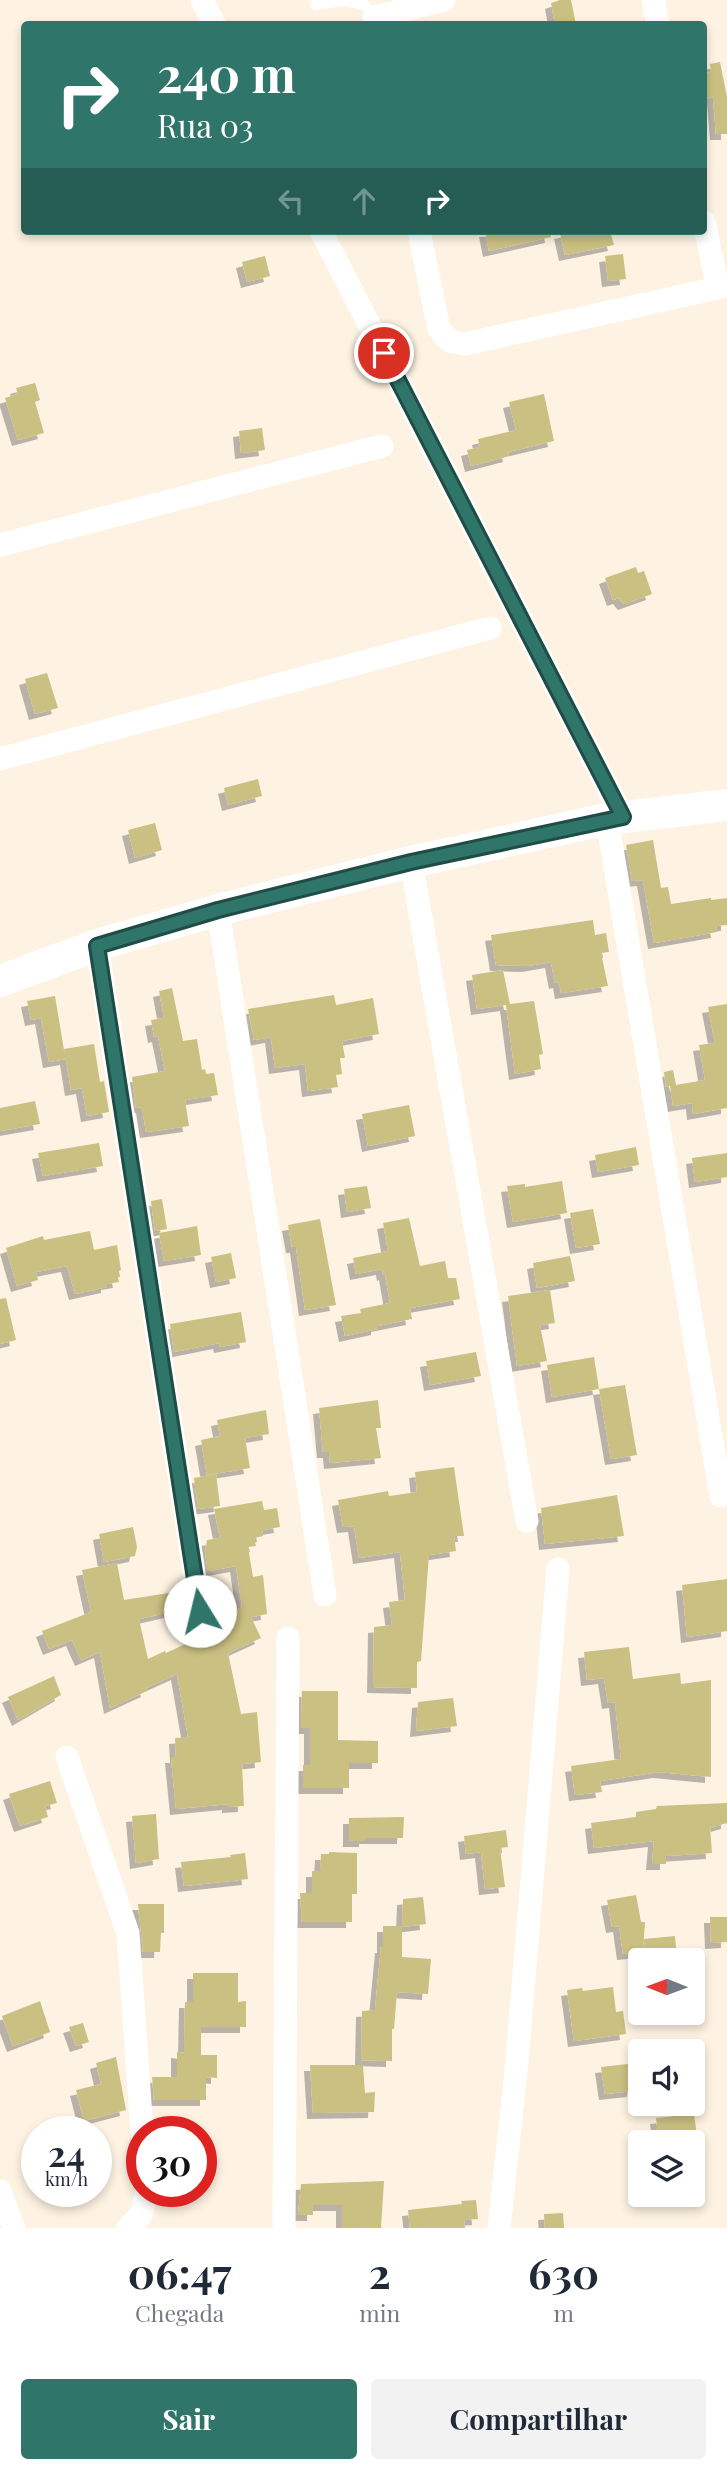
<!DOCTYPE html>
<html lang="pt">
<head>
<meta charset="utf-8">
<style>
	body { margin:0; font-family:"Playfair Display",serif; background:#f2f2f3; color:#1f2937; height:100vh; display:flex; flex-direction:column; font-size:26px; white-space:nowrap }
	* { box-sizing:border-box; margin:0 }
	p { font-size:23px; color:#747a83 }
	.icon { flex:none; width:38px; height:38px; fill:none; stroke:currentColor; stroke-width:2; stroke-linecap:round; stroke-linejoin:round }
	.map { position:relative; height:2228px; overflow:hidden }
	.side { display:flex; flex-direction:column; background:#fff; flex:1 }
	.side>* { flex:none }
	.guide { position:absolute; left:21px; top:21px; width:686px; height:214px; border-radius:7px; box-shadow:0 4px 10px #0003; background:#2f756a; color:#fff; overflow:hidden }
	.needle { width:46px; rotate:271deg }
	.tools { position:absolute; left:628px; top:1948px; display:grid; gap:14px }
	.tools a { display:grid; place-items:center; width:77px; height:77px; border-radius:7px; background:#fff; box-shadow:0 4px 10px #0003; font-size:35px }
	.speed { position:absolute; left:21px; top:2116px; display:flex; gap:14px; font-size:35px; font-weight:700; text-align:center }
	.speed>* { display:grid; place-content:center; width:91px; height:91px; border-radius:50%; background:#fff; box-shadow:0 4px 10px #0003; line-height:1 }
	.speed small { font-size:18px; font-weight:400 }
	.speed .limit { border:10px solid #d22; background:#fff; color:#111 }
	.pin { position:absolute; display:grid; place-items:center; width:60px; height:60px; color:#fff; margin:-30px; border:4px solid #fff; border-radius:50%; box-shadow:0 2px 7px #0007 }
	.me { position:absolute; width:77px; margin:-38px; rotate:351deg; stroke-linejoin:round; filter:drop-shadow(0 0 5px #0008) }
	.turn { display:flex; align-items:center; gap:24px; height:147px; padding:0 21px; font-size:32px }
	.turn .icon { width:91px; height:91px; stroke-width:2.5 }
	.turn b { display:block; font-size:49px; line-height:60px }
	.lanes { display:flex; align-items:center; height:66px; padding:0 21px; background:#0003; justify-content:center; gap:35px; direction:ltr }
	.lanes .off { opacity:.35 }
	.eta { display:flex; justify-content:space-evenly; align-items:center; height:119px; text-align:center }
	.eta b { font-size:42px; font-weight:700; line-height:49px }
	.primary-button { display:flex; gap:14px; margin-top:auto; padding:14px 21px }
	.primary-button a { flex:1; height:80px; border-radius:7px; background:#2f756a; color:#fff; font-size:28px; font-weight:700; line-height:80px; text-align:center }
	.primary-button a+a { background:#f2f2f3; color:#1f2937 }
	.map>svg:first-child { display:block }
	.building { fill:#cac082; filter:url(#shadow) }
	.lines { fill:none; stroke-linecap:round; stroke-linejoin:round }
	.lane { stroke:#fff; stroke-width:10 }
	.street { stroke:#fff; stroke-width:23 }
	.secondary { stroke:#fff; stroke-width:32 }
	.route-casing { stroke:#1f4c45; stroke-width:18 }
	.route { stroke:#2f756a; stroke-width:12 }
</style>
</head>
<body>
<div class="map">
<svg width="727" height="2228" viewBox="0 0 727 2228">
	<defs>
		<filter id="shadow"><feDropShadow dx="-6" dy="6" stdDeviation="0" flood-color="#0004"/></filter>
	</defs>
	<rect width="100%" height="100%" fill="#fef3e2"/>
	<path class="building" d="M560 0H571L576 24H555L551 3Z
		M720 62 727 97V134H716L713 97 704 99V74L711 72 710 64Z
		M485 231H550L551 237 489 251Z
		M570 231H610L614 245 565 255 560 233Z
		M623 254 626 279 608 281 605 256Z
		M265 256 270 276 247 282 242 262Z
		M35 383 40 400 35 402 44 433 18 440 5 398 18 394 16 388Z
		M544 394 554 441 508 452 509 456 471 466 467 450 480 447 478 439 516 430 509 402Z
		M262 428 265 450 241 453 239 431Z
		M636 567 638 573 644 571 652 594 624 604 619 598 613 600 605 578Z
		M47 673 58 708 35 714 25 679Z
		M258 779 262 796 228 805 224 788Z
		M155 823 162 850 135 858 128 830Z
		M653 840 661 888 668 887 671 904 711 898V900L727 898V925L716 926 717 932 654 943 643 880 632 881 626 845Z
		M593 920 595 935 606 933 609 952 601 953 608 986 561 993 559 982 555 983 551 962 528 966 496 965 491 935Z
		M503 970 510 1004 534 1001 543 1054 539 1055 541 1069 515 1074 506 1005 477 1009 472 975Z
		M172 988 183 1041 197 1039 202 1070 205 1069 206 1074 214 1073 218 1095 185 1100 189 1126 146 1132 142 1107 136 1108 132 1077 165 1071 158 1036 154 1037 151 1020 164 1018 159 991Z
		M334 995 336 1005 373 998 379 1034 342 1041 345 1058H340L342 1074 336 1075 338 1087 308 1091 305 1064 275 1068 271 1037 254 1040 248 1009Z
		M55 996 65 1056 64 1049 94 1044 100 1082 104 1081 109 1112 87 1116 82 1088 71 1090 66 1059 49 1062 41 1018 31 1020 27 1001Z
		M727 1004V1108L693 1114 692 1103 673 1106 670 1086 666 1087 664 1072 673 1070 676 1085 705 1080 699 1045 715 1043 708 1007Z
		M35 1101 40 1124 0 1131V1108Z
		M409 1105 415 1136 368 1146 362 1114Z
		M99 1143 103 1166 43 1176 38 1153Z
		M636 1147 639 1165 598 1172 595 1155Z
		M727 1153V1177L695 1182 692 1158Z
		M562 1181 567 1213 513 1222 507 1186 525 1184V1187Z
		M367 1186 371 1208 347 1212 344 1189Z
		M162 1199 167 1229 155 1231 151 1201Z
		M593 1209 600 1244 576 1248 570 1213Z
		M409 1218 420 1266 445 1261 448 1278H456L460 1299 410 1308 412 1319 377 1326V1329L345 1336 341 1316 361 1313 360 1309 390 1303 385 1274 383 1275 382 1269 356 1274 353 1258 388 1251 383 1223Z
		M320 1219 336 1305 305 1310 296 1247H292L288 1225Z
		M197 1226 201 1255 164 1261 159 1233Z
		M90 1231 94 1250 117 1245 121 1270 119 1271 120 1277H118L119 1282 107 1284V1287L75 1294 67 1266 36 1272 38 1280 17 1286 6 1248 43 1236 44 1240Z
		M231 1253 236 1278 216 1282 211 1257Z
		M570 1256 575 1281 537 1288 533 1263Z
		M550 1290 555 1323 540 1325 547 1361 517 1366 508 1296Z
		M6 1298 16 1340 0 1344V1299Z
		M241 1312 246 1342 220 1347 219 1343 174 1352 170 1324Z
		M476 1352 481 1376 430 1385 426 1361Z
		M594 1357 599 1389 625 1385 637 1455 611 1459 599 1389 552 1397 547 1365Z
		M378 1400 381 1428H376L381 1458 330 1463 329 1452H323L319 1408Z
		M266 1410 269 1434 245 1438 250 1468 207 1475 201 1440 220 1436 217 1420Z
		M454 1467 464 1536H454L456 1551 429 1555 421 1661 417 1662V1688L373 1687 374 1627 392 1625 389 1602 405 1600 400 1552 359 1558 354 1526 343 1527 338 1500 388 1491 389 1496 417 1492 415 1472Z
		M216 1474 220 1506 198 1509 194 1478Z
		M617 1495 624 1536 545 1544 541 1508Z
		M262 1501 264 1510 277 1508 280 1527 262 1530 263 1536 254 1538 256 1546 248 1547 253 1577 263 1575 267 1614 251 1617 261 1638 228 1653 241 1714 257 1712 261 1762 242 1764 244 1806 228 1807V1804L176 1809 171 1757H176L175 1738 188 1737 177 1674 146 1688 147 1691 110 1708 100 1652 81 1660 72 1640 49 1649 42 1631 91 1612 82 1570 117 1563 124 1600 181 1591 184 1609 139 1619 148 1659 165 1651 166 1653 209 1633 205 1625 242 1607 236 1566 208 1571 205 1552 207 1540 220 1538 214 1509Z
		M133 1527 137 1547 135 1556 104 1562 99 1534Z
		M727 1579V1631L687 1637 682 1585Z
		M629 1647 633 1679 680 1673 681 1684 711 1680V1777L659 1772 600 1781 602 1792 575 1795 571 1766 621 1759 615 1702 608 1703 604 1678 587 1680 584 1652Z
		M54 1676 61 1695 18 1720 8 1697Z
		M302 1691H338V1740L378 1741V1763H349V1788H303V1765H310V1728H301Z
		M453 1698 457 1726 416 1731 418 1702Z
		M50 1781 57 1803 45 1806 48 1817 20 1826 9 1794Z
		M727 1803V1823L710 1828 712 1853 666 1856V1864H652L654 1841 594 1848 591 1823 636 1817V1812L656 1809 657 1806Z
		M156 1814 159 1859 136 1863 132 1816Z
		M404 1817 403 1838H365V1841H349V1818Z
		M506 1830 508 1847 500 1848 505 1887 485 1889 481 1852 466 1854 464 1836Z
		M329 1852 357 1853V1894H352V1922H302L300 1893H312V1871H320L321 1854H329Z
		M245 1853 248 1879 184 1886 181 1862 231 1857 230 1855Z
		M636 1895 641 1922H645L643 1952 623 1954 619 1926 612 1927 607 1900Z
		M423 1897 426 1924 402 1927V1957L431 1959 428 1994 397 1992 394 2029H392V2061L361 2060 362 2011 375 2010 381 1947H383V1926H402L403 1899Z
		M138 1904H164V1933H161L160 1952H143Z
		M710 1917H727V1942L711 1943Z
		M675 1936 677 1960H643L644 1939Z
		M193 1973H238V2002L246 2001V2027H201V2055H217V2078L206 2077V2100H154L152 2077H177V2052L184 2053 185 2002H193Z
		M613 1987 616 2012 623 2011 626 2034 574 2041 567 1990 582 1988 583 1991Z
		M40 2001 50 2032 13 2046 2 2016Z
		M83 2023 89 2042 76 2046 69 2027Z
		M116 2057 126 2110 84 2121 76 2090 101 2084 96 2063Z
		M636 2063 633 2091 605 2094 601 2067Z
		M310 2065H363L365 2093 375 2092 374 2112 313 2113Z
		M694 2114 698 2142H659L656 2118Z
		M384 2181 381 2228H342V2205H313V2215H298L301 2184Z
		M476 2200 478 2219 464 2220 465 2228H410L408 2210 462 2204 461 2201Z
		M563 2213 564 2228H545L544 2214Z"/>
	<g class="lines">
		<path class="lane" d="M315 5 345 1 365 5 374 17"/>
		<path class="street" d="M202 0 214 24
			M653 0 658 24
			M375 24 374 17 444 0
			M704 222 718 288
			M321 231 623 817
			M419 231 439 329 449 341 465 344 727 286
			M0 545 382 446
			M0 759 490 628
			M607 819 721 1496
			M411 862 527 1521
			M218 910 325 1595
			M97 945 200 1611
			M67 1757 128 1933 142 2132
			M0 2191 14 2228
			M128 2228 141 2215 147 2191
			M284 2228 288 1638
			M499 2228 516 2072 558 1569"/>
		<path class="secondary" d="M0 981 97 945 218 910 411 862 607 819 727 805"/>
	</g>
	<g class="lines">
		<g class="route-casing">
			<path id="route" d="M200 1611 97 946 218 910 411 862 623 817 384 353"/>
		</g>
		<use href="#route" class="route"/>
	</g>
</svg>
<div class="tools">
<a><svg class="needle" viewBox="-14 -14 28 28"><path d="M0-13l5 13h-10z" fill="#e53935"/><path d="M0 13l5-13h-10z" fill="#747a83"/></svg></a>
<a><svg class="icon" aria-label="sound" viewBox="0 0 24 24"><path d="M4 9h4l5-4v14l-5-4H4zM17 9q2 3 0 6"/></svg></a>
<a><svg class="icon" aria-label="layers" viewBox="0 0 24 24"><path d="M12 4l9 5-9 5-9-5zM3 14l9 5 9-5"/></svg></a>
</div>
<div class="speed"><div>24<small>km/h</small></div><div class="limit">30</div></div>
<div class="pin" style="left:384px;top:353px;background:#d93025"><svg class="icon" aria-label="arrive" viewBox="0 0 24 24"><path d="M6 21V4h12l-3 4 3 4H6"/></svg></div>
<svg class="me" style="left:200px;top:1611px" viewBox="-20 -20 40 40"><circle r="19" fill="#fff"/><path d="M0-13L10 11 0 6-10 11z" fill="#2f756a"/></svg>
<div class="guide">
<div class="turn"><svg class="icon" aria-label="right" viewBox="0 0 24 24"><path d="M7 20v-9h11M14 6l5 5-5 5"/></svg><div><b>240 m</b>Rua 03</div></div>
<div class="lanes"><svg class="icon off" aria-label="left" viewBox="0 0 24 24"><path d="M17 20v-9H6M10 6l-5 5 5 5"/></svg><svg class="icon off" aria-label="ahead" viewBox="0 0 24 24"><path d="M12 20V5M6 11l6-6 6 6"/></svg><svg class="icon" aria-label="right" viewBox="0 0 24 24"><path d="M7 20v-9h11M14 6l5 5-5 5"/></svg></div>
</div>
</div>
<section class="side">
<div class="eta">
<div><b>06:47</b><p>Chegada</p></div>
<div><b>2</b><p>min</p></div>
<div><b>630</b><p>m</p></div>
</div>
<div class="primary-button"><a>Sair</a><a>Compartilhar</a></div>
</section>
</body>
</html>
